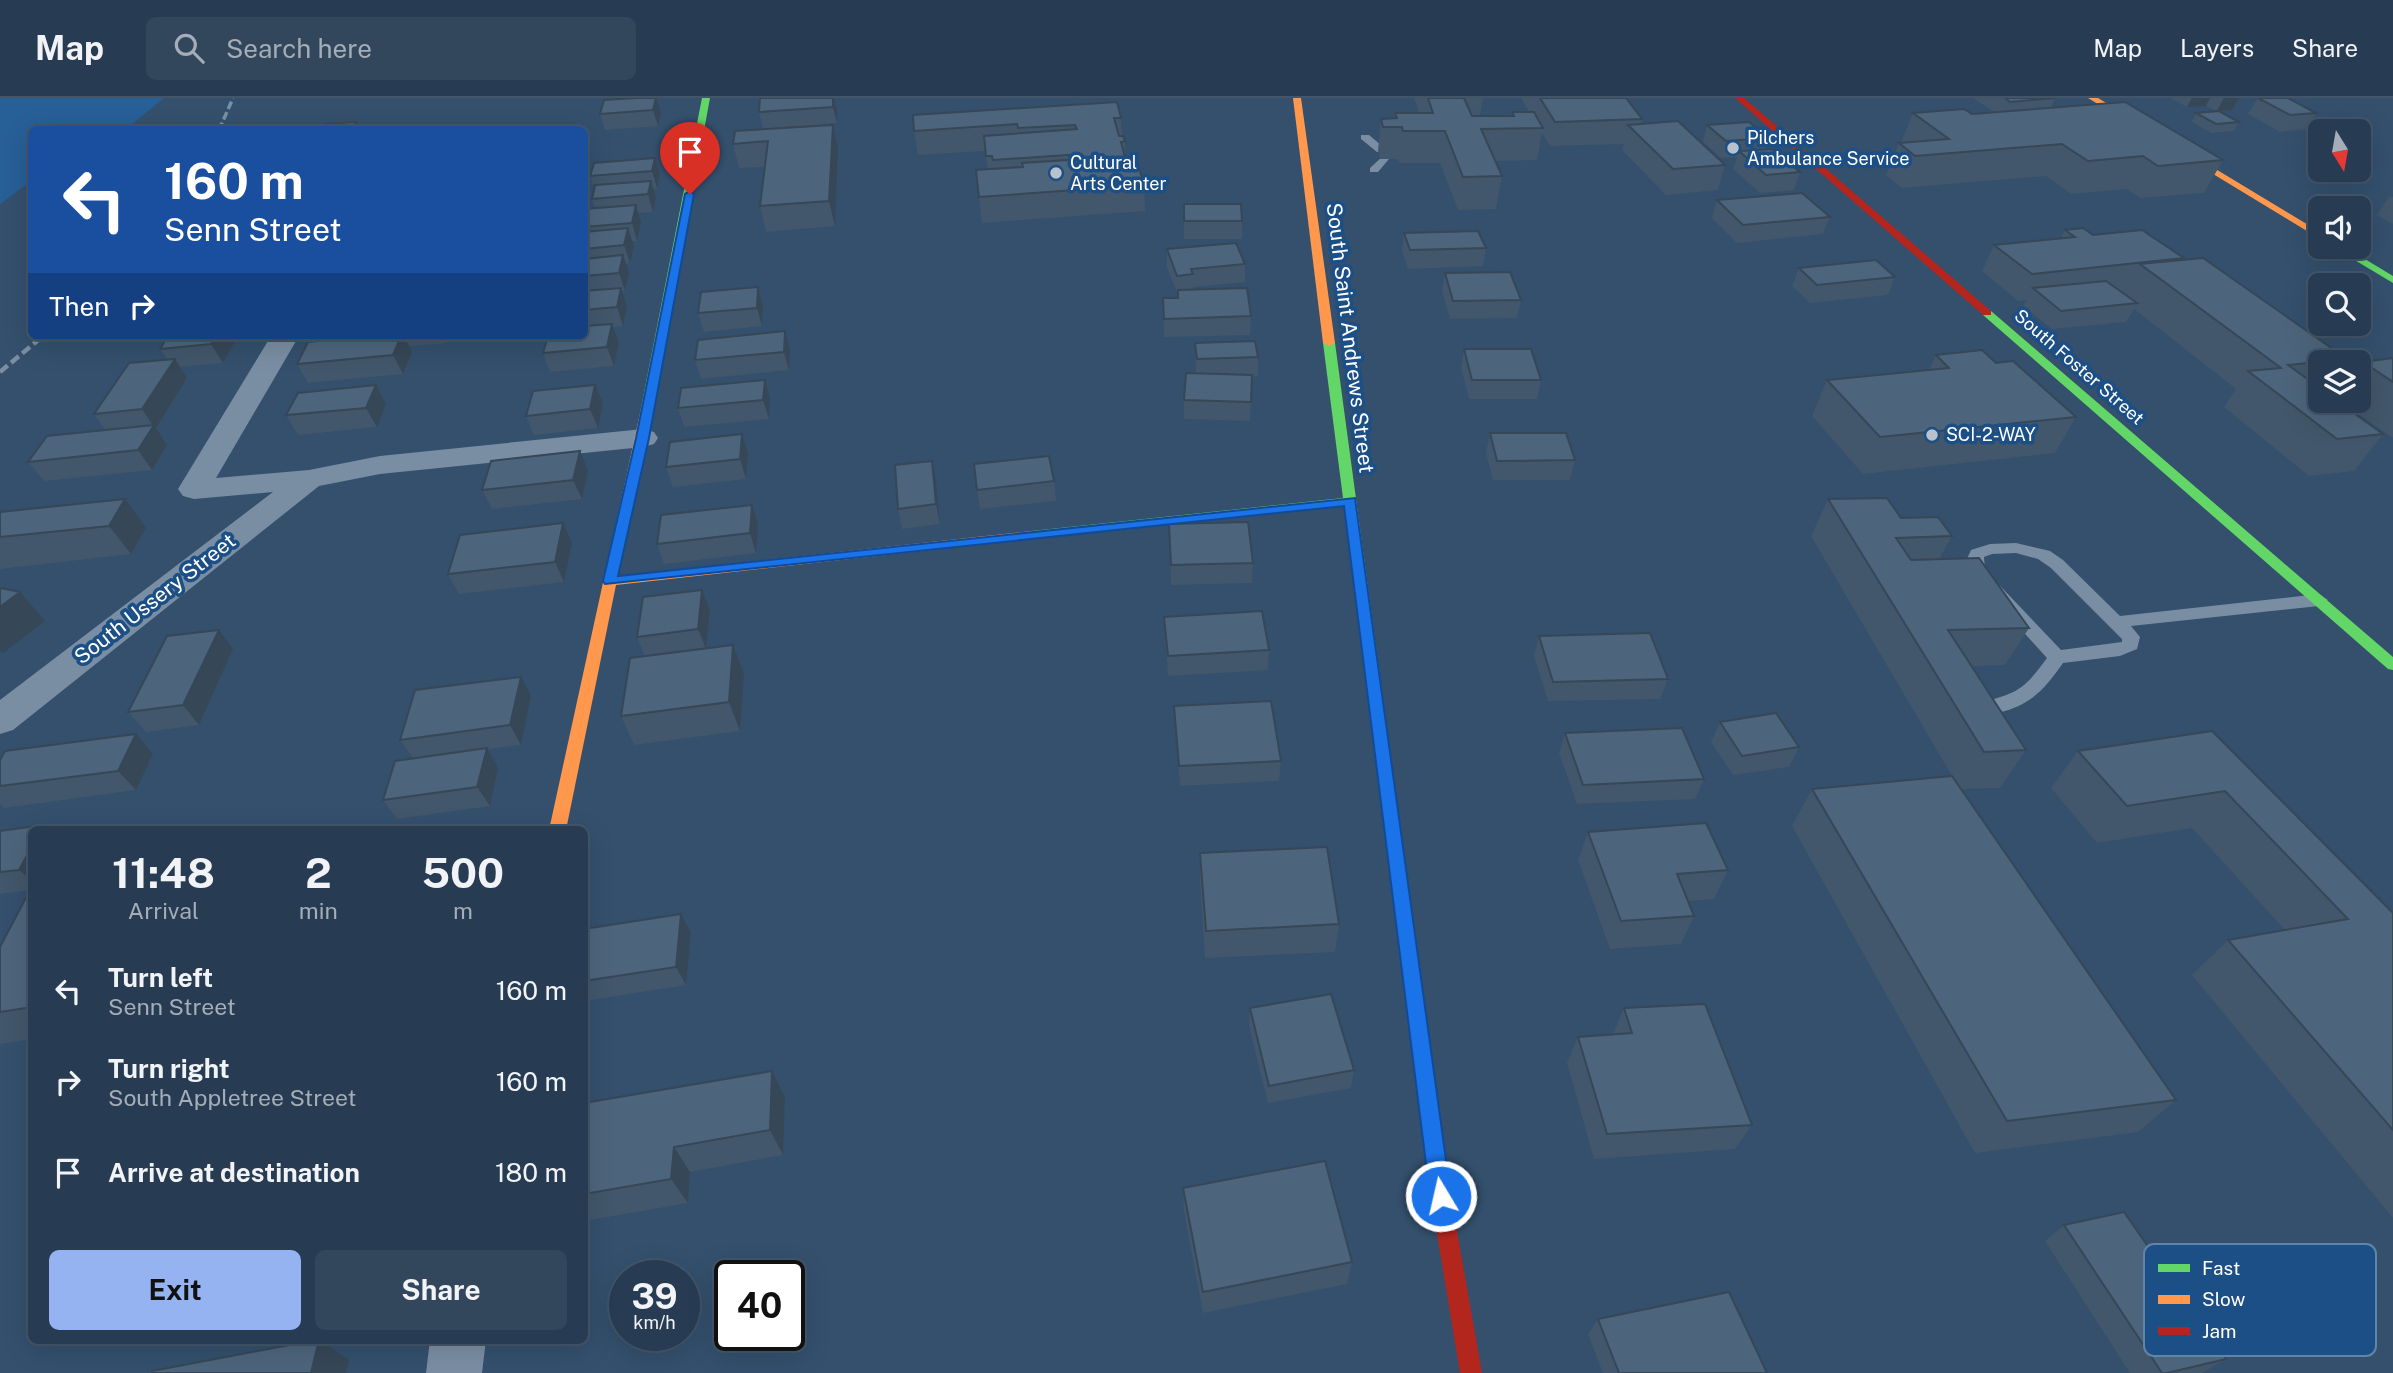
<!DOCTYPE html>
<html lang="en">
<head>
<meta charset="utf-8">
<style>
	body { margin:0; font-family:"Public Sans",sans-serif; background:#33475c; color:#f1f3f6; height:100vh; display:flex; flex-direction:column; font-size:26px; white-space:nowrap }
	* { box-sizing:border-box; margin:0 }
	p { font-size:23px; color:#a4adb8 }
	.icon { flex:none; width:38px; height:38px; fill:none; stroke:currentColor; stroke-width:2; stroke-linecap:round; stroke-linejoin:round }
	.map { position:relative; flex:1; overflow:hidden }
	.sheet { position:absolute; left:28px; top:728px; width:560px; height:518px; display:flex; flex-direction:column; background:#273c52; border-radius:10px; box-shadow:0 7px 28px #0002,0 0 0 2px #435669 }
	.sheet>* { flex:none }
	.top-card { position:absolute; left:28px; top:28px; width:560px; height:214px; border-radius:10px; box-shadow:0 7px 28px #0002,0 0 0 2px #435669; background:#1a4fa0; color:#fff; overflow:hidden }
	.needle { width:46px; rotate:169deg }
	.fabs { position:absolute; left:2308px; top:21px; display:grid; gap:14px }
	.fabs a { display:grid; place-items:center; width:63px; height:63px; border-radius:10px; background:#273c52; box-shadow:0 7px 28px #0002,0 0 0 2px #435669; font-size:35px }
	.speed { position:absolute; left:609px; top:1162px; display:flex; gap:14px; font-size:35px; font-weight:700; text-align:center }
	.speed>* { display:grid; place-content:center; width:91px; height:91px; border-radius:50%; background:#273c52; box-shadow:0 7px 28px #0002,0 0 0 2px #435669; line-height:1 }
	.speed small { font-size:18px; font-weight:400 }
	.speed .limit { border:4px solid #111; border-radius:10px; background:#fff; color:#111 }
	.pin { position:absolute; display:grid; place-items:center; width:60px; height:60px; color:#fff; margin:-72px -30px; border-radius:50% 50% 50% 0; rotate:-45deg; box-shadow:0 0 7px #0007 }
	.pin .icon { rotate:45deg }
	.me { position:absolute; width:77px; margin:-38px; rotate:351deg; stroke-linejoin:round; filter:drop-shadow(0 0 5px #0008) }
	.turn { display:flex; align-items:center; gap:24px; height:147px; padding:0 21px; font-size:32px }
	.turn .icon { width:91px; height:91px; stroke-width:2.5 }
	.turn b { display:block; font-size:49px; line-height:60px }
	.then { display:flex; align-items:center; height:66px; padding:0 21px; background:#0003; gap:14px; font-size:26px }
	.eta { display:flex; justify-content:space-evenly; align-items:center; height:119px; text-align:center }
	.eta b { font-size:42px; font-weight:700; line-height:49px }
	.primary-button { display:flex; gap:14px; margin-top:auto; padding:14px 21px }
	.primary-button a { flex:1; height:80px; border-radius:10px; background:#95b2f1; color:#111; font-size:28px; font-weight:700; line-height:80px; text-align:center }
	.primary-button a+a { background:#33475c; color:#f1f3f6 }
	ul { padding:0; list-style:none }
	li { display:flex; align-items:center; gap:21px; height:91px; padding:0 21px }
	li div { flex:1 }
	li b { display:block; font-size:26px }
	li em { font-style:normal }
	header { display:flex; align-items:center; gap:42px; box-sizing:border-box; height:98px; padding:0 35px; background:#273c52; border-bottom:2px solid #435669 }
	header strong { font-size:33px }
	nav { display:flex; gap:38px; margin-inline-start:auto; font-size:24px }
	.search { width:490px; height:63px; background:#33475c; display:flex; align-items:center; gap:18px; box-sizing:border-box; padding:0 24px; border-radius:10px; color:#a4adb8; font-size:26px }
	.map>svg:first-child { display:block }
	.green { fill:#275f97 }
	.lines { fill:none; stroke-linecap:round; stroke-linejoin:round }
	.lane { fill:#7a8ea3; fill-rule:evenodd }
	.street { fill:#7a8ea3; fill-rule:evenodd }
	.fast { fill:#63d668; fill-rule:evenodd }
	.slow { fill:#ff974d; fill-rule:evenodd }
	.jam { fill:#b3261e; fill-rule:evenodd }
	.rail-far1 { stroke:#7b8fa3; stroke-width:3.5; stroke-dasharray:8 3.5; stroke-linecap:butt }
	.rail { stroke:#7b8fa3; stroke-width:4.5; stroke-dasharray:10 4.5; stroke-linecap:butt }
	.wall { fill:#42576b }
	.shaded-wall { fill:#364757 }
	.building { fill:#4d657c; stroke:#364757; stroke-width:2 }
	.route { fill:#1a73e8; stroke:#114b97; stroke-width:2 }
	.poi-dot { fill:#b8c2cc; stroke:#1c4f85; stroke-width:2.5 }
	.labels { text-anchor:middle; stroke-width:7; stroke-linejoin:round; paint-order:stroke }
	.far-poi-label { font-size:18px; fill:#fff; stroke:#1c4f85; text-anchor:start }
	.far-street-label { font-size:18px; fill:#fff; stroke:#1c4f85 }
	.street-label { font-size:21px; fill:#fff; stroke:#1c4f85 }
	.key { fill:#1c4f85; stroke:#6084aa; stroke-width:2 }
	.key-label { font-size:19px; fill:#fff }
</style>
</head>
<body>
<header>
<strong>Map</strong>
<div class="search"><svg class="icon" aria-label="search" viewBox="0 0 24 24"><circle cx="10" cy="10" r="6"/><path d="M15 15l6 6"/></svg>Search here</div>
<nav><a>Map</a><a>Layers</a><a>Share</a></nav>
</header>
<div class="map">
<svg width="2393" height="1275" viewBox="0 0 2393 1275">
	<rect width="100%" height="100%" fill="#34506d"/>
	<path class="green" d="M0 0H164L126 31 32 32 31 83 0 106Z"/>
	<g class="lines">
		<path class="lane" d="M1361 37H1369L1387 52 1377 54 1361 41Z
			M1383 58 1389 61 1378 74H1370V70Z
			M2016 445 2050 453 2063 462 2120 518 2319 496 2328 502 2319 508 2131 528 2140 539 2137 551 2120 558 2063 565C2046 589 2034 604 2005 613 1996 615 1987 619 1978 616L1976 611 1978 606C2018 594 2022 594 2047 560L1969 474 1966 463 1971 452 1990 446ZM2016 455 2038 461 2051 470 2122 541V544L2061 552 1985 472 1984 459 1992 456Z"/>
		<path class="street" d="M271 238H299L216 380 309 372 380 358 643 331 654 334 658 340 654 346 643 349 380 376 319 388 13 632 0 636V602L273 394 194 401 183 398 178 391Z
			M430 1242H486L482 1275H426Z"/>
		<path class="fast" d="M702 0H710L652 315 646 319 640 315Z
			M2333 149H2345L2393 178V185Z
			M1983 213H1991L2393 559V572L2388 571 1983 217Z
			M1329 242 1335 245 1448 1082 1445 1089 1438 1092 1431 1089 1428 1082 1344 408 1031 441 1024 437 1031 433 1343 400 1323 245Z"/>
		<path class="slow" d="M1293 0H1301L1335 245 1329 248 1323 245Z
			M2088 0H2098L2320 134V141Z
			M646 311 652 315 618 478 1031 433 1038 437 1031 441 616 487 566 732H549L640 315Z"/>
		<path class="jam" d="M1735 0H1744L1991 213V217H1983Z
			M1438 1072 1445 1075 1448 1082 1482 1275H1460L1428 1082 1431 1075Z"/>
		<path class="rail-far1" d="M219 32 233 0"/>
		<path class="rail" d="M0 274 43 238"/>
	</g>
	<path class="wall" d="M637 0 661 15 658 28 605 32 600 16Z
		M834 0 837 11V25L763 31 759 14Z
		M1414 0H1483L1480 18H1511L1512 14H1529L1522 2V0H1626L1642 21 1641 26 1725 67 1718 92 1666 97 1622 52 1624 46 1550 48 1542 35 1537 62 1495 63 1502 78 1496 111 1458 112 1440 65H1400L1398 61H1380L1378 52 1381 21 1394 20 1395 15H1421V14H1419Z
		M1973 0H2055L2051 10 2223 62 2204 95 2141 100 2126 91 2071 96 2046 78 1902 90 1886 77 1899 45H1901L1913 15 1972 16 1994 14Z
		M2170 0H2239L2232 12 2217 13 2206 8 2187 9Z
		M2258 0 2316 15 2306 31 2280 34 2248 16Z
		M2196 15 2239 24 2234 33 2211 35 2192 24Z
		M1121 20 1122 38 1125 43V60L1126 63 1144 87 1145 113 982 125 979 99 988 71 985 53 918 57 914 33Z
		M833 27 838 51 835 128 766 134 760 108 765 69 739 70 733 46Z
		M1707 27 1768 40 1765 51 1800 74 1794 92 1760 95 1733 71 1737 59 1721 60 1703 44Z
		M655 60 660 77 657 90 653 91 656 100 653 114 638 115 641 124 637 143H632L634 148 630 165 625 166 629 175 625 193H622L627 208 623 228 613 229 619 244 614 268 550 274 543 255 584 238V111L595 110 592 101 595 91 590 78Z
		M2389 99H2393V126L2377 117Z
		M1717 102 1830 119 1823 136 1737 145 1712 120Z
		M1184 106 1242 123V141H1184Z
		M2065 132 2093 137 2184 160 2182 162 2347 261 2345 264H2320V303L2383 336 2354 373 2309 378 2224 309 2236 291 2134 211 2126 224 2052 231 2023 208 2027 202 2018 203 1982 173 1994 147 2061 140Z
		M1404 135 1486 150 1483 168 1408 171 1402 153Z
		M1167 151 1245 166V184L1193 189V191L1251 218 1250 237 1164 239 1163 200H1178V196L1167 170Z
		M1799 170 1895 179 1888 197 1810 205 1792 188Z
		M1445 175 1521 202 1517 220 1450 221 1442 193Z
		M758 189 763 208 762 228 704 234 698 215Z
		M238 238 223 265 180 269 187 280 156 330 167 347 152 372 44 383 28 364 105 332 94 316 167 261 160 251Z
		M371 238H450L447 245 409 248 412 254 403 276 308 285 297 266Z
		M1195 245 1258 259V278L1252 279 1250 323 1184 321V302L1196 276Z
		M1464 251 1541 282 1537 301H1469L1461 270Z
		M790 252 789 272 701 281 695 262Z
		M1936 257 1996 265 2076 319 2055 355 1863 376 1812 318 1827 282 1929 272Z
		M2393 260V340L2340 303H2359V269L2363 264Z
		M376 287 386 306 377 329 298 337 286 317Z
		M770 301 769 321 684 329 678 310Z
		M603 306 598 330 534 337 526 318Z
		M1490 335 1575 362 1570 382H1493L1486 355Z
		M742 336 748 355 746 381 673 389 666 369Z
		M932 363 936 382 940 426 902 431 898 411Z
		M588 373 582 401 492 411 482 392Z
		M1054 383 1056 403 980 411 977 392Z
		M1828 401 1901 420 1952 438 1939 461 2029 530 2005 567 1972 568 2026 652 2000 690 1961 691 2176 1002 2138 1034 1975 1055 1792 728 1812 691 1952 678 1811 438Z
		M752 407 758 426 756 455 664 466 657 446Z
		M0 414 146 430 131 456 0 471Z
		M1169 426 1253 465 1252 485 1171 487Z
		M572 445 564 484 459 496 448 476Z
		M702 492 710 512 706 551 744 576 740 633 634 647 621 618 645 558 637 539Z
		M1164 519 1269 552 1268 572 1168 578 1165 538Z
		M1539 538 1668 581 1660 601 1548 603 1534 558Z
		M233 551 199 627 146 634 128 614Z
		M531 598 521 647 487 651 498 670 490 708 397 721 383 702 413 660 400 642Z
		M1174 608 1281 663 1279 683 1180 688 1175 627Z
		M1720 624 1799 649 1789 669 1733 677 1711 644Z
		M2212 633 2393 815V1120L2192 877 2228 842 2285 832 2192 730 2097 745 2051 690 2078 653Z
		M1565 635 1704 681 1695 701 1577 706 1559 655Z
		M153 656 136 692 4 710 0 706V662Z
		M43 727 47 732H32V941L0 946V849L29 792 0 796V733Z
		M1588 734 1728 772 1714 801 1688 803 1694 818 1681 846 1610 851 1578 762Z
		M1200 755 1339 826 1335 854 1205 860 1200 784Z
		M584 831 691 835 686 887 584 903Z
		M1250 910 1354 972 1351 990 1268 1005 1249 928Z
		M1624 910 1752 1027 1735 1051 1594 1061 1567 965 1578 939 1613 936Z
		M772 973 785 999 783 1057 690 1074 688 1105 584 1123V1005Z
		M1183 1090 1352 1164 1347 1186 1203 1215 1184 1114Z
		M2064 1127 2226 1261 2202 1275H2130L2045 1143Z
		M1598 1221 1767 1275H1603L1588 1236Z"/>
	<path class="shaded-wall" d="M656 0 661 15 658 28 653 12Z
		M833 0H834L837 11V25L833 9Z
		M2192 0H2210L2206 8 2187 9Z
		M2224 0H2239L2232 12 2217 13Z
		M356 24 360 32H352Z
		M833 27 838 51 835 128 829 103Z
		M655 60 660 77 657 90 652 73Z
		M651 83 656 100 653 114 648 96Z
		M636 107 641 124 637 143 632 125Z
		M628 130 634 148 630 165 624 147Z
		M623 157 629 175 625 193 619 175Z
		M758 189 763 208 762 228 757 210Z
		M621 190 627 208 623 228 617 209Z
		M612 226 619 244 614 268 607 249Z
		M785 233 790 252 789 272 784 254Z
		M216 238H238L223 265 211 246Z
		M401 238H404L412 254 403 276 393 257Z
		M443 238H450L447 245Z
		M175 261 187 280 156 330 167 347 152 372 138 352 153 328 142 311Z
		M765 282 770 301 769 321 763 302Z
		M376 287 386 306 377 329 366 310Z
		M595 287 603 306 598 330 590 311Z
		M742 336 748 355 746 381 740 361Z
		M580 353 588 373 582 401 573 382Z
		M932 363 936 382 940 426 936 406Z
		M125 401 146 430 131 456 109 428Z
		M752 407 758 426 756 455 750 435Z
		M563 425 572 445 564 484 555 464Z
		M702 492 710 512 706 551 698 531Z
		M20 494 45 523 3 555 0 553V509Z
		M219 532 233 551 199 627 183 607Z
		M733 547 744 576 740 633 729 604Z
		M521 579 531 598 521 647 510 627Z
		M136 636 153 656 136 692 118 673Z
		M487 650 498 670 490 708 477 689Z
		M32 748V783L19 772Z
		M681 816 691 835 686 887 676 869Z
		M772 973 785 999 783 1057 770 1032Z
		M674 1049 690 1074 688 1105 671 1081Z
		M319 1242 349 1262 346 1275H311Z"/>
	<path class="building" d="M637 0H656L653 12 600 16 604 2Z
		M760 0H833V9L759 14Z
		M1428 0H1464L1472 18H1514L1512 14H1534L1543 30 1481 31 1502 78 1463 79 1445 33H1403L1402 29H1383L1381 21 1397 20 1395 15H1433Z
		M1540 0H1626L1642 21 1555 24Z
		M2005 0H2055L2010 4Z
		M2258 0H2288L2316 15 2290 17Z
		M1117 4 1121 20H1114L1119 38H1123L1125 43 1121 44 1126 63H1137L1144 87 979 99 976 72 1023 69 1022 65 1083 61 1082 56 993 62 992 58H986L984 38 1077 31 1075 27 1018 30 1017 26 914 33 913 17Z
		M2125 4 2223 62 2158 68 2143 58 2088 63 2062 46 1915 58 1899 45 1949 41 1913 15 1964 11 1972 16Z
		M2219 13 2239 24 2216 26 2196 15Z
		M1678 23 1725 67 1673 71 1628 27Z
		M356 24 352 32H322L325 26Z
		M1749 24 1768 40 1726 43 1707 27Z
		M833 27 829 103 760 108 768 43 733 46 735 33Z
		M1772 51 1800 74 1766 77 1739 53Z
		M655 60 652 73 590 78 594 65Z
		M651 83 648 96 592 101 595 87Z
		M1802 95 1830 119 1743 127 1717 102Z
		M1184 106H1241L1242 123H1184Z
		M636 107 632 125 584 129V111Z
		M628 130 624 147 584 151V134Z
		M2083 130 2093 137 2142 132 2184 160 2032 176 1994 147 2075 139 2065 132Z
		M1478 133 1486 150 1410 152 1404 135Z
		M1236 145 1245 166 1191 171 1193 176 1177 178 1167 151Z
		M623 157 619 175 584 178V161Z
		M2203 160 2347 261 2288 267 2320 290V303H2337L2383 336 2337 341 2248 273 2281 270 2140 166Z
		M1876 162 1895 179 1817 187 1799 170Z
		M1510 174 1521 202 1453 203 1445 175Z
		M2106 183 2137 205 2061 213 2033 190Z
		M758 189 757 210 698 215 701 194Z
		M621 190 617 209 584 212V193Z
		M1247 190 1251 218 1164 221 1163 200H1178V192Z
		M612 226 607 249 543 255 548 238H584V228Z
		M785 233 784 254 695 262 698 242Z
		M168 238H216L211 246 160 251Z
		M371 238H401L393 257 297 266 308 244Z
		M1255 243 1258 259 1197 261 1195 245Z
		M1464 251H1531L1541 282H1472Z
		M1982 252 1996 265 2013 263 2076 319 1880 339 1827 282 1949 270 1936 257Z
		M2393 260V284L2363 264Z
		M175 261 142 311 94 316 129 265Z
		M1186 275 1252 277 1251 304 1184 302Z
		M765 282 763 302 678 310 681 290Z
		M376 287 366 310 286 317 298 295Z
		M595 287 590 311 526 318 533 293Z
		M154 327 138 352 28 364 47 338Z
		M1490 335H1566L1575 362 1497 363Z
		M742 336 740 361 666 369 670 344Z
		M580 353 573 382 482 392 491 363Z
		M1049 358 1054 383 977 392 974 366Z
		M932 363 936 406 898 411 895 367Z
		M1887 400 1901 420 1938 419 1952 438 1896 440 1911 462 1979 460 2029 530 1948 532 2026 652 1984 654 1828 401Z
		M125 401 109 428 0 439V414Z
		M752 407 750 435 657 446 661 417Z
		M1248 424 1253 465 1171 467 1169 426Z
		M563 425 555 464 448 476 460 437Z
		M0 490 20 494 0 509Z
		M702 492 698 531 637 539 643 499Z
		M1262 513 1269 552 1168 558 1164 519Z
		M219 532 183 607 128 614 167 538Z
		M1650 535 1668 581 1553 584 1539 538Z
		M733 547 729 604 621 618 630 560Z
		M521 579 510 627 400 642 415 592Z
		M1271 603 1281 663 1179 668 1174 608Z
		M1776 615 1799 649 1742 658 1720 624Z
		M1682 630 1704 681 1583 687 1565 635Z
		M2212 633 2393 815V1032L2228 842 2348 821 2225 693 2127 708 2078 653Z
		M136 636 118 673 0 688V662L5 653Z
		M487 650 477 689 383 702 395 663Z
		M1952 678 2176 1002 2007 1023 1812 691Z
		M1706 725 1728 772 1677 776 1694 818 1621 823 1588 734Z
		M43 727 40 732H32V748L19 772 0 774V733Z
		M118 729 117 732H97Z
		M1327 749 1339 826 1206 833 1200 755Z
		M32 788V909L0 914V849Z
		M681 816 676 869 584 883V831Z
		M1331 896 1354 972 1269 988 1250 910Z
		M1705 906 1752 1027 1607 1036 1578 939 1632 935 1624 910Z
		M772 973 770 1032 674 1049 671 1081 584 1096V1005Z
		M1325 1063 1352 1164 1203 1194 1183 1090Z
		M2124 1114 2226 1261 2167 1275H2162L2064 1127Z
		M1729 1194 1767 1275H1619L1598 1221Z
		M316 1242H319L311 1275H152V1273Z"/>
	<path class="route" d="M690 93 694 96 649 340 618 478 1355 400 1451 1098 1448 1105 1441 1108 1433 1105 1430 1098 1344 408 605 486 603 483 636 340 685 96Z"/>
	<g class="poi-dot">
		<circle cx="1733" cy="50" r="7"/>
		<circle cx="1056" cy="75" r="7"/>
		<circle cx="1932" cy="337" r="7"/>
	</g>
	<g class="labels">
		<g class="far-poi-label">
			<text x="1747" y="46">Pilchers<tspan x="1747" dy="21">Ambulance Service</tspan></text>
			<text x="1070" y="71">Cultural<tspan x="1070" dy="21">Arts Center</tspan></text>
			<text x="1946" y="343">SCI-2-WAY</text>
		</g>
		<g class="far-street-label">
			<text transform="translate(2079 269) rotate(41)" y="6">South Foster Street</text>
		</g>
		<g class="street-label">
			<text transform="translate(1350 240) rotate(83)" y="7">South Saint Andrews Street</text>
			<text transform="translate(155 501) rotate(-38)" y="7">South Ussery Street</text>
		</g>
	</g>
	<rect x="2144" y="1146" width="232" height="112" rx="10" class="key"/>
	<rect x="2158" y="1166" width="32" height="8" fill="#63d668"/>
	<rect x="2158" y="1197" width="32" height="9" fill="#ff974d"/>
	<rect x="2158" y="1229" width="32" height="8" fill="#b3261e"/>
	<g class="key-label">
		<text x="2202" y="1177">Fast</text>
		<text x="2202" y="1208">Slow</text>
		<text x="2202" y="1240">Jam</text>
	</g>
</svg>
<div class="fabs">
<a><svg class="needle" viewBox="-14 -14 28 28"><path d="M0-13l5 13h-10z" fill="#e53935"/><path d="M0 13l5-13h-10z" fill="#a4adb8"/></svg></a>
<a><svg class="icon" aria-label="sound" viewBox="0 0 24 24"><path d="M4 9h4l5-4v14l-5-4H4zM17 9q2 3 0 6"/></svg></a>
<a><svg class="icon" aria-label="search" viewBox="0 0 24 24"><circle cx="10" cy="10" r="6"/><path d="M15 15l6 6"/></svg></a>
<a><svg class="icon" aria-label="layers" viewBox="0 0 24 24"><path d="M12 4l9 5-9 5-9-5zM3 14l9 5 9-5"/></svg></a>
</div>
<div class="speed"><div>39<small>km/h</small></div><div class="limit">40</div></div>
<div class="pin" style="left:690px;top:96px;background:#d93025"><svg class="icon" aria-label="arrive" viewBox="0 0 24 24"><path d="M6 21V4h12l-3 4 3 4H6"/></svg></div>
<svg class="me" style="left:1441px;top:1098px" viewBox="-20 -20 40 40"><circle r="17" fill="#1a73e8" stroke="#fff" stroke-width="3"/><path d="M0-11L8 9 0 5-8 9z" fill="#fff"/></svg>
<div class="top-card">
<div class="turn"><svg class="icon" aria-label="left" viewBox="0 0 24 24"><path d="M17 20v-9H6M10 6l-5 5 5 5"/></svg><div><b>160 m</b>Senn Street</div></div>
<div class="then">Then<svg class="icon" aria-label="right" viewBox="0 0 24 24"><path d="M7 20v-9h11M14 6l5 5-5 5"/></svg></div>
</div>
<section class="sheet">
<div class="eta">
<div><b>11:48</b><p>Arrival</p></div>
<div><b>2</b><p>min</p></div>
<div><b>500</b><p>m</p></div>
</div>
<ul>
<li><svg class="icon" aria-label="left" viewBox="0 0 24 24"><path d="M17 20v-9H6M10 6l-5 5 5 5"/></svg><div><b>Turn left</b><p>Senn Street</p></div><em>160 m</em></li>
<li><svg class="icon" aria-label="right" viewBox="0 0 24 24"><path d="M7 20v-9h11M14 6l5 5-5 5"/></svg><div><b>Turn right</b><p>South Appletree Street</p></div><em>160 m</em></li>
<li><svg class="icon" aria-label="arrive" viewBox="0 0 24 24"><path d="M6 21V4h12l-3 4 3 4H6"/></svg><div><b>Arrive at destination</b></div><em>180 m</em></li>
</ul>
<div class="primary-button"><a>Exit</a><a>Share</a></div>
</section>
</div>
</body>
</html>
